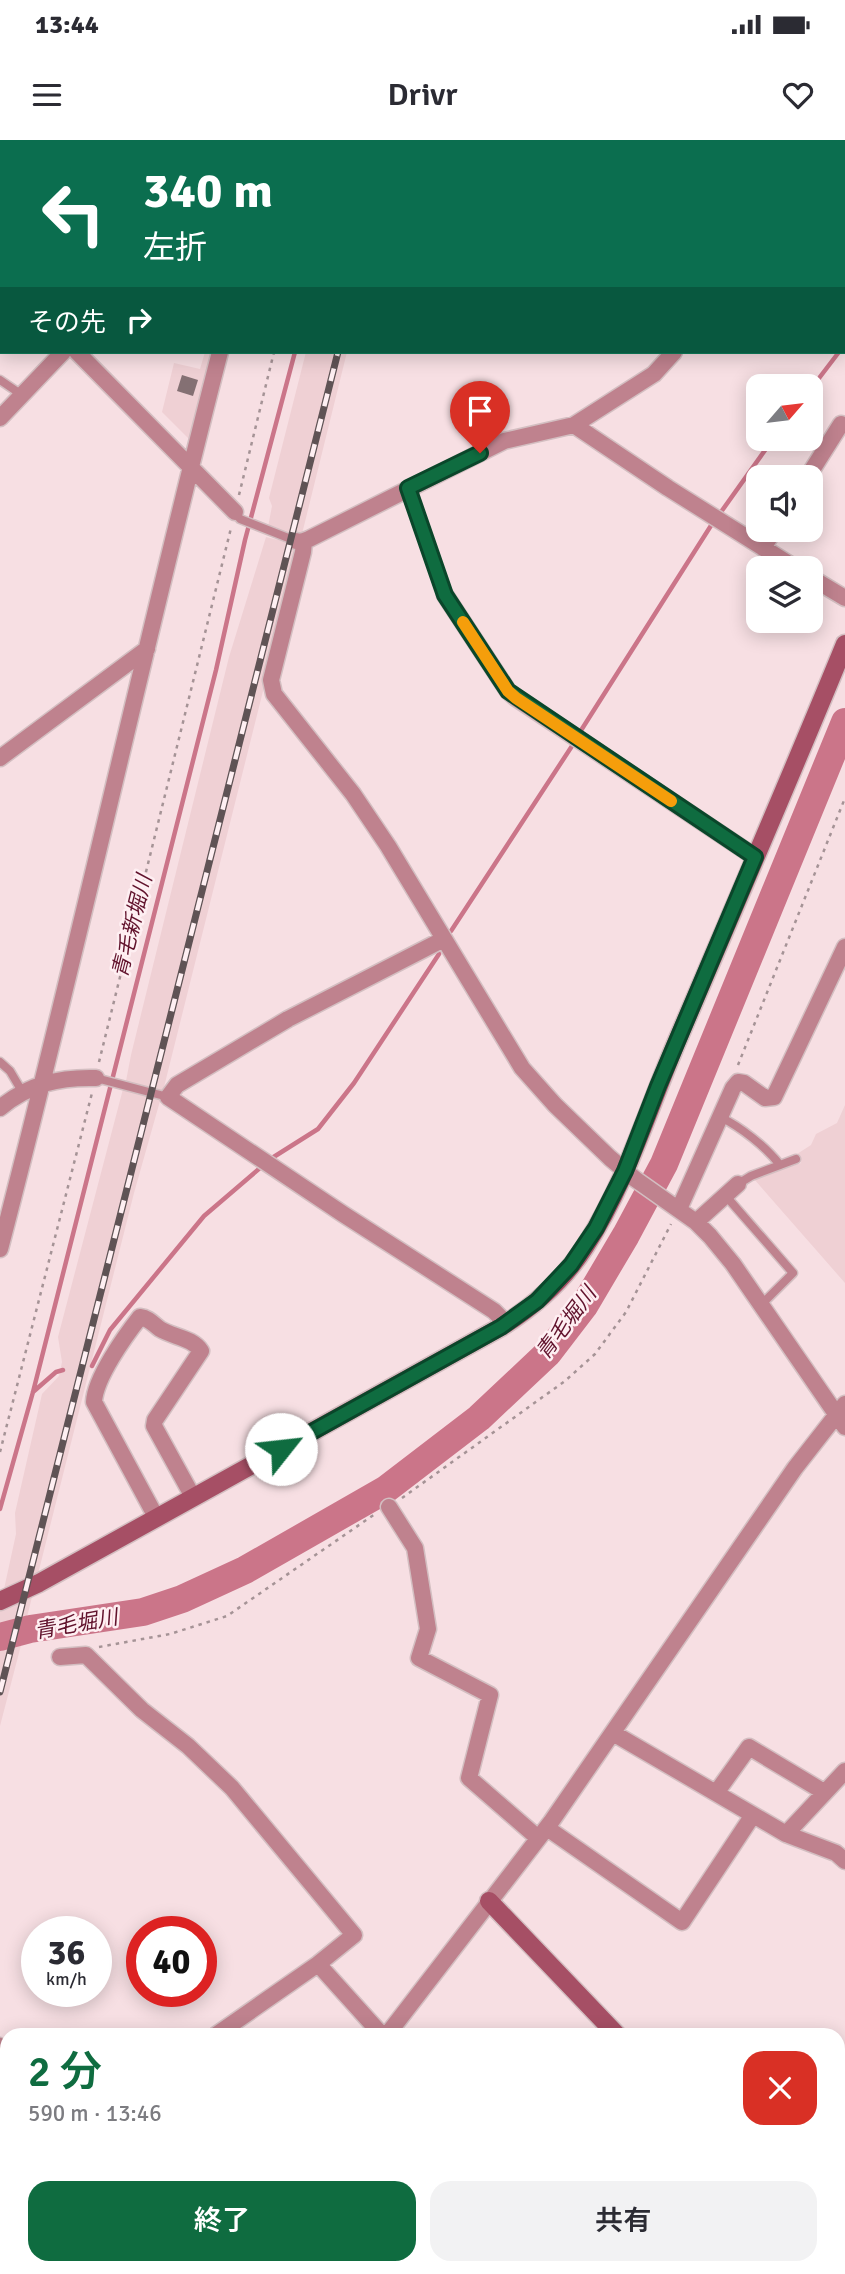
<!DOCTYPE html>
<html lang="ja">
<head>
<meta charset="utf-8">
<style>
	body { margin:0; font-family:Signika,"Noto Sans JP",sans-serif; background:#f2f2f3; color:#2b2b33; height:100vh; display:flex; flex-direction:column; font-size:26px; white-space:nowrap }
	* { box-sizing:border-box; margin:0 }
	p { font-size:23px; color:#7c7c81 }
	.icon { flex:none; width:38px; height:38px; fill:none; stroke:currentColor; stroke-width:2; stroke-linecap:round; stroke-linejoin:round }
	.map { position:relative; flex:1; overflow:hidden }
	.sheet { position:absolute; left:0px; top:1888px; width:845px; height:247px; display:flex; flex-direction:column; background:#fff; border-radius:21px 21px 0 0; box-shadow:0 4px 18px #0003 }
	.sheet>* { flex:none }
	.banner { position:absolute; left:0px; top:0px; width:845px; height:214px; box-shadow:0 4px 18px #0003; background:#0b6e4f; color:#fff; overflow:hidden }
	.needle { width:46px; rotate:62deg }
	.buttons { position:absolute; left:746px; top:234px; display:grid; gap:14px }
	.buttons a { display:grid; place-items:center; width:77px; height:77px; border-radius:14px; background:#fff; box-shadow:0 4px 18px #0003; font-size:35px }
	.speed { position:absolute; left:21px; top:1776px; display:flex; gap:14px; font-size:35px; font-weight:700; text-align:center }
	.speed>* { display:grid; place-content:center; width:91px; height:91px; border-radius:50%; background:#fff; box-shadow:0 4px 18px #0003; line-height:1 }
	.speed small { font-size:18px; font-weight:400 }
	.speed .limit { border:10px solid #d22; background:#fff; color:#111 }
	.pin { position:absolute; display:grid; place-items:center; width:60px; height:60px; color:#fff; margin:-72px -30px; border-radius:50% 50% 50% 0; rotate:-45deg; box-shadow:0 0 7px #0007 }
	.pin .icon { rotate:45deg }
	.me { position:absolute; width:77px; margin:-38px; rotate:61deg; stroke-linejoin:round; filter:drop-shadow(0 0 5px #0008) }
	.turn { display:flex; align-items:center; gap:24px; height:147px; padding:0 28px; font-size:32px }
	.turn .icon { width:91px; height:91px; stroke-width:2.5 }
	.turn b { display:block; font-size:49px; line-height:60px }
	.then { display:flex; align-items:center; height:66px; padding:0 28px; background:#0003; gap:14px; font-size:26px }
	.round { display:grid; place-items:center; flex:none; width:74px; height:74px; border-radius:21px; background:#f2f2f3 }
	.headline { display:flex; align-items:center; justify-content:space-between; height:119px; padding:0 28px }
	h1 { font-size:42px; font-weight:600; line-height:52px; color:#0f6c40 }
	.primary-button { display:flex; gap:14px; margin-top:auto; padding:14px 28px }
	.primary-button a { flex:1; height:80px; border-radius:21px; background:#0f6c40; color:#fff; font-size:28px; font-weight:600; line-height:80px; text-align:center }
	.primary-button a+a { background:#f2f2f3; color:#2b2b33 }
	.status { display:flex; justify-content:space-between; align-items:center; height:49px; padding:0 35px; background:#fff; direction:ltr }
	.status svg { height:19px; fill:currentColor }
	header { display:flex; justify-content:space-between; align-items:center; height:91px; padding:0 28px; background:#fff; font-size:32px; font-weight:600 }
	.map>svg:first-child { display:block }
	.built { fill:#efd0d4 }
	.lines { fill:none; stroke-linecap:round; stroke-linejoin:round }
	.stream { stroke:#cb7589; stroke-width:4.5 }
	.river { stroke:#cb7589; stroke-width:28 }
	.building { fill:#847073 }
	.lane-casing { stroke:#d3bec1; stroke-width:11 }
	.street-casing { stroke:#d3bec1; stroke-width:19 }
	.secondary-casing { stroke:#d3bec1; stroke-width:21 }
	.path { stroke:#a59396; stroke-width:2.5; stroke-dasharray:3.5 5; stroke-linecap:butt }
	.lane { stroke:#bf828e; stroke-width:8 }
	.street { stroke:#bf828e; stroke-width:16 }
	.secondary { stroke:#a64f65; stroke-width:18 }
	.rail-casing { stroke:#5f5355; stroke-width:7 }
	.rail { stroke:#feeff2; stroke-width:4.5; stroke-dasharray:13; stroke-linecap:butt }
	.route-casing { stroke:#0a462a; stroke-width:18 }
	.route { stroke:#0f6c40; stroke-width:12 }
	.slow { stroke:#f59e0b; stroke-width:12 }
	.labels { text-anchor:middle; stroke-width:5; stroke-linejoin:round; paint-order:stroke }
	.water-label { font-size:21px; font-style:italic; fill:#61122c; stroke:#feeff2 }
</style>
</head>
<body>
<div class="status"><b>13:44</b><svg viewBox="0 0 49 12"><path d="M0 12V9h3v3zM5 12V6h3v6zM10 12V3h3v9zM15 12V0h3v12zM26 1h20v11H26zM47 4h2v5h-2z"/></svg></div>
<header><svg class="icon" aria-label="menu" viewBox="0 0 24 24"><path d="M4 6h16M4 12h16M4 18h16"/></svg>Drivr<svg class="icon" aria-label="heart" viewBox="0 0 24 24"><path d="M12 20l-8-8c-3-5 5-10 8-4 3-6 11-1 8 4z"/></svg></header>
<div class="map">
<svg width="845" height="2134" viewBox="0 0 845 2134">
	<rect width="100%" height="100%" fill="#f7dfe3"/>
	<path class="built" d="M205 212H216L193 303 162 272 174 223 200 229Z
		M306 212H347L302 394 297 396 268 387 272 366 269 358Z
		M266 397 291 403 297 408V415L164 947 161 951H158L126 941 131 915 229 517Z
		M123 949 156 957 160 961 134 1053 38 1434 4 1449 16 1394 15 1373 42 1254 59 1236 62 1222 58 1197Z
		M845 965V1143L754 1039 801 1023 797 1014 811 1005 816 994 837 983Z
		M33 1453 27 1477 0 1487V1469Z
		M21 1505 20 1509 0 1586V1511Z"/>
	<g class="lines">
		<path class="stream" d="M347 2V0
			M844 206 845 204
			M810 250 839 212
			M721 372 773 299
			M580 592 712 384
			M451 791 572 606
			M272 1018 318 989 354 943 439 814
			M92 1226 110 1190 204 1076 260 1028
			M33 1252 56 1232 63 1230
			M0 1369 33 1252 216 530 245 400 295 212
			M838 2025 845 2021
			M651 2134 662 2128"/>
		<path class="river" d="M0 1497 30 1489 143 1472 182 1459 245 1430 385 1350 479 1278 548 1213 584 1166 626 1095 664 1024 845 582"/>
	</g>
	<path class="building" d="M182 235 198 240 193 256 177 251Z"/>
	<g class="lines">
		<g class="lane-casing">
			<path id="lane" d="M169 0 172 2
				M0 87 2 90
				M0 240 22 255
				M408 348 445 455
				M235 372 240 379 296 401
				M0 922 10 931 23 953
				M96 938 168 957
				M720 977C741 987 766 1007 780 1025
				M738 1044 751 1036 796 1019
				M725 1055 793 1133 761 1165
				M0 1902 7 1914"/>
		</g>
		<g class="street-casing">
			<path id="street" d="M502 0 504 2
				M676 0 680 2
				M259 2 260 0
				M275 2V0
				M621 2 623 0
				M804 2 806 0
				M844 139 845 140
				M77 212 235 372
				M0 278 63 212
				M574 285 668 348 797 429
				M807 338 841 284
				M296 401 301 402 309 399 504 301 574 285 654 234 674 212
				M304 402 303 412 271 540 274 554 353 654 388 706 522 928 555 965 610 1018 635 1039 696 1082 710 1096 733 1124 845 1287
				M763 408 774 390
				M810 437 845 458
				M445 455 508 551 516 558 755 717
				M0 618 147 509
				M444 799 288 879 177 945 168 957 343 1074 494 1171 507 1184
				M0 968C29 944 59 937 96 938
				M679 1069 733 948 738 942 744 943 765 958 774 957 845 807
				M696 1082 738 1044
				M0 1109C78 811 143 510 220 212
				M389 1367 415 1408 428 1489 419 1518 490 1555 469 1638 538 1698
				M156 1377 94 1262C95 1238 125 1196 140 1177 149 1178 153 1184 160 1189 173 1197 193 1198 201 1211L155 1280 154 1286 193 1357
				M60 1517 86 1515 142 1570 188 1606 232 1648 354 1795 318 1824 216 1895
				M613 1593 786 1694 845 1631
				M716 1653 749 1607 824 1652
				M547 1688 682 1782 753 1675
				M786 1694 836 1713 845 1721
				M318 1824 382 1895
				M387 1895 551 1682 795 1328 845 1264
				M0 1961 7 1960
				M253 2128 260 2134
				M226 2134 230 2128"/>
		</g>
		<g class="secondary-casing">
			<path id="secondary" d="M0 1461 39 1443 501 1187C533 1167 564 1140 585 1107 626 1044 648 969 678 899 734 768 791 636 845 504
				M489 1761 617 1895
				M838 2128 844 2134"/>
		</g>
		<path class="path" d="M327 2V0
			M239 355 274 212
			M99 922 231 388
			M738 925 845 658
			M0 1312 92 953
			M402 1358 565 1241 595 1214 626 1172 671 1084
			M99 1507 170 1494 227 1476 375 1374"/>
		<use href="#lane" class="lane"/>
		<use href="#street" class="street"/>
		<use href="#secondary" class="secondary"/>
		<g class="rail-casing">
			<path id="rail" d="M381 2V0
				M0 1552 338 212"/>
		</g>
		<use href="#rail" class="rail"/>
	</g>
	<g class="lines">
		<g class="route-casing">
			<path id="route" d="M281 1309 501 1187 537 1161 571 1125 596 1088 625 1031 658 946 755 717 508 551 445 455 408 348 480 313"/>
		</g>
		<use href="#route" class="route"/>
		<path class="slow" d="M463 482 508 551 516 558 671 661"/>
	</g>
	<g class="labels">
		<g class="water-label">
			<text transform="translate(132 786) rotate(-76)" y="7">青毛新堀川</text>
			<text transform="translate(566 1183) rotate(-53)" y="7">青毛堀川</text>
			<text transform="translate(76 1484) rotate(-10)" y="7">青毛堀川</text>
		</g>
	</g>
</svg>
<div class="buttons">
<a><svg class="needle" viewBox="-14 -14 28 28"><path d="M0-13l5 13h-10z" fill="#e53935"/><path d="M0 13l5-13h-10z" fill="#7c7c81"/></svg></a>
<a><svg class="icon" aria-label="sound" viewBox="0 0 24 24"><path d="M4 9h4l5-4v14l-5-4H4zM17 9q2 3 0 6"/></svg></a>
<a><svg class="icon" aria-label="layers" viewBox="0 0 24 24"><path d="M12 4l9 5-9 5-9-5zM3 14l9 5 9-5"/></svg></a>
</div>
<div class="speed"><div>36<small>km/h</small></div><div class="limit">40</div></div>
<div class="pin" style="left:480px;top:313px;background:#d93025"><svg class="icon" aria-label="arrive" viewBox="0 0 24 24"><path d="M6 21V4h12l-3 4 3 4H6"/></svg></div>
<svg class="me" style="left:281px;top:1309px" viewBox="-20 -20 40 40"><circle r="19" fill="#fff"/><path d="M0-13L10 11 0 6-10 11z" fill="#0f6c40"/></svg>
<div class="banner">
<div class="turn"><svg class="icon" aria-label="left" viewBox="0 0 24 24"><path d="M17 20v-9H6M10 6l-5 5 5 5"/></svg><div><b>340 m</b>左折</div></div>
<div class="then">その先<svg class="icon" aria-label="right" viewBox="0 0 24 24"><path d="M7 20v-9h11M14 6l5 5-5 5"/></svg></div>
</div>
<section class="sheet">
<div class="headline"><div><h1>2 分</h1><p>590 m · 13:46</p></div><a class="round" style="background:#d93025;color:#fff"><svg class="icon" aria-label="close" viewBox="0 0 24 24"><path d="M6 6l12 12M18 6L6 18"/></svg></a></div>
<div class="primary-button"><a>終了</a><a>共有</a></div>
</section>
</div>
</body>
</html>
